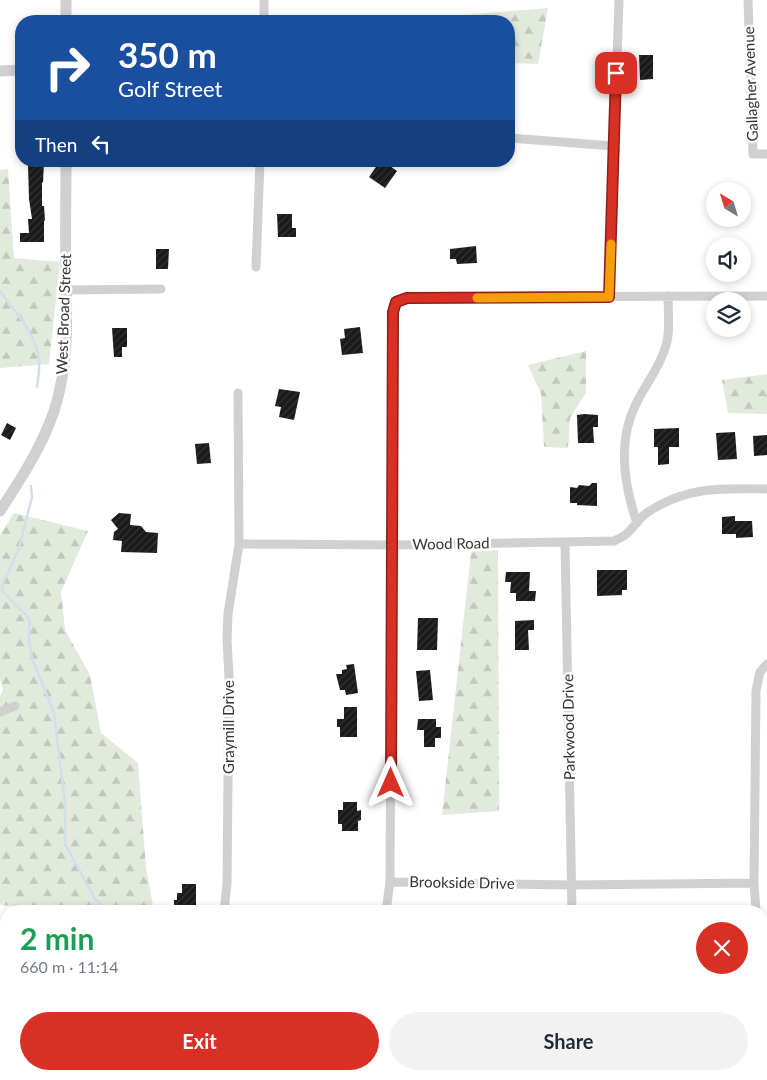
<!DOCTYPE html>
<html lang="en">
<head>
<meta charset="utf-8">
<style>
	body { margin:0; font-family:Lato,sans-serif; background:#f2f2f3; color:#1f2937; height:100vh; display:flex; flex-direction:column; font-size:19px; white-space:nowrap }
	* { box-sizing:border-box; margin:0 }
	p { font-size:16px; color:#747a83 }
	.icon { flex:none; width:28px; height:28px; fill:none; stroke:currentColor; stroke-width:2; stroke-linecap:round; stroke-linejoin:round }
	.map { position:relative; flex:1; overflow:hidden }
	.drawer { position:absolute; left:0px; top:905px; width:768px; height:175px; display:flex; flex-direction:column; background:#fff; border-radius:20px 20px 0 0; box-shadow:0 2px 8px #0003 }
	.drawer>* { flex:none }
	.top-card { position:absolute; left:15px; top:15px; width:500px; height:152px; border-radius:20px; box-shadow:0 2px 8px #0003; background:#1a4fa0; color:#fff; overflow:hidden }
	.needle { width:32px; rotate:322deg }
	.tools { position:absolute; left:706px; top:182px; display:grid; gap:10px }
	.tools a { display:grid; place-items:center; width:45px; height:45px; border-radius:50%; background:#fff; box-shadow:0 2px 8px #0003; font-size:25px }
	.pin { position:absolute; display:grid; place-items:center; width:42px; height:42px; color:#fff; margin:-21px; border-radius:10px; box-shadow:0 2px 8px #0006 }
	.me { position:absolute; width:55px; margin:-28px; rotate:0deg; stroke-linejoin:round; filter:drop-shadow(0 0 4px #0008) }
	.turn { display:flex; align-items:center; gap:18px; height:105px; padding:0 20px; font-size:22px }
	.turn .icon { width:65px; height:65px; stroke-width:2.5 }
	.turn b { display:block; font-size:35px; line-height:42px }
	.then { display:flex; align-items:center; height:48px; padding:0 20px; background:#0003; gap:10px; font-size:19px }
	.round { display:grid; place-items:center; flex:none; width:52px; height:52px; border-radius:26px; background:#f2f2f3 }
	.summary { display:flex; align-items:center; justify-content:space-between; height:85px; padding:0 20px }
	h1 { font-size:30px; font-weight:700; line-height:38px; color:#1e9e55 }
	.cta { display:flex; gap:10px; margin-top:auto; padding:10px 20px }
	.cta a { flex:1; height:58px; border-radius:30px; background:#d93025; color:#fff; font-size:20px; font-weight:700; line-height:58px; text-align:center }
	.cta a+a { background:#f2f2f3; color:#1f2937 }
	.map>svg:first-child { display:block }
	.forest { fill:url(#forest-firs) }
	.lines { fill:none; stroke-linecap:round; stroke-linejoin:round }
	.stream { stroke:#d2dfeb; stroke-width:2.5 }
	.building { fill:url(#building-hatch) }
	.service { stroke:#d0d0d0; stroke-width:4.5 }
	.minor { stroke:#d0d0d0; stroke-width:9 }
	.tertiary { stroke:#d0d0d0; stroke-width:11 }
	.route-casing { stroke:#8d1f18; stroke-width:12 }
	.route { stroke:#d93025; stroke-width:9 }
	.slow { stroke:#f59e0b; stroke-width:9 }
	.labels { text-anchor:middle; stroke-width:5; stroke-linejoin:round; paint-order:stroke }
	.street-label { font-size:15px; fill:#333; stroke:#fff }
</style>
</head>
<body>
<div class="map">
<svg width="767" height="1080" viewBox="0 0 767 1080">
	<defs>
		<pattern id="forest-firs" width="22" height="20" patternUnits="userSpaceOnUse" patternTransform="scale(1.25)"><rect width="22" height="20" fill="#e2e9dd"/><path d="M5 1l3.5 6h-7zM16 11l3.5 6h-7z" fill="#c2c8be"/></pattern>
		<pattern id="building-hatch" width="6" height="6" patternUnits="userSpaceOnUse" patternTransform="scale(1.25)"><rect width="6" height="6" fill="#1a1a1a"/><path d="M-1 1l2-2M0 6l6-6M5 7l2-2" fill="none" stroke="#333"/></pattern>
	</defs>
	<rect width="100%" height="100%" fill="#fff"/>
	<path class="forest" d="M548 8 538 64 509 63V21H447L449 16Z
		M8 169 14 258 60 262 49 364 0 368V170Z
		M586 351V393L570 418 568 448 544 447 541 394 528 365Z
		M767 374V414L728 413 722 380Z
		M14 513 88 531 61 592 65 630 90 675 101 733 138 763 146 868 154 911H39L38 908 0 905V696L3 690 0 679V535Z
		M498 550 499 811 442 815 471 552Z
		M625 1074H715L725 1080H641Z"/>
	<g class="lines">
		<path class="stream" d="M0 291C14 311 37 334 39 360 40 369 38 378 37 387
			M31 486 32 497 19 548 2 586 3 592 27 616 30 623 29 641 32 658 54 713 65 803V844L95 899 109 911
			M669 1074 676 1080"/>
	</g>
	<path class="building" d="M639 55H653V79L640 80Z
		M32 161H44L43 183 42 182V206H44L45 220 44 221V242H20V233H29L28 219H32L29 199 28 165H32Z
		M380 161H383L397 171 385 188 369 177Z
		M277 214H292V228H296V237H278Z
		M476 246 477 263 457 264 456 259H450V249Z
		M156 249H169L168 269H156Z
		M360 327 363 353 342 355 340 339 345 338 344 329Z
		M112 328H127V347H122V357H114Z
		M279 389 300 392 294 420 279 417 281 407 275 406Z
		M584 414 598 415V427H593L594 443H578L577 415Z
		M7 423 16 428 10 440 1 435Z
		M679 428V447H669V464L658 465V447H654V429Z
		M735 432 737 459 718 460 716 433Z
		M767 435V455L754 456 753 436Z
		M209 443 211 463 197 464 195 444Z
		M592 483H597V506L577 505V503H570V487L577 488 579 485 589 486Z
		M119 513 131 514 130 525 141 526 146 532 158 533 157 553 121 552 122 541 113 540 114 532 118 529 111 520Z
		M735 516V521H752L753 537 736 538V534H722V517Z
		M597 570H627V590H622V595L597 596Z
		M506 572H530L529 591H536L535 601H516V593H510L511 582H505Z
		M418 618H438L437 650H417Z
		M534 620V630H528L529 650H515V621Z
		M354 664 358 693 346 695 345 690H340L336 674H342V670L347 669 346 665Z
		M430 670 433 700 419 701 416 671Z
		M344 707H357V737H340V727H337V719H344Z
		M418 719H436V727H441V738H435V747H424V730H417Z
		M343 802H357V811L361 810V820L358 821V831H342V824H338V810H343Z
		M182 884H196V909H174V900H177V893H182Z"/>
	<g class="lines">
		<path class="service" d="M345 1074 373 1077 378 1080
			M310 1080 311 1074
			M335 1080 336 1074"/>
		<path class="minor" d="M748 0 753 154H767
			M264 21V0
			M509 138 614 146
			M256 267 260 161
			M67 290 161 289
			M609 297 619 0
			M637 523C624 485 617 441 636 404 646 383 661 366 667 342 670 327 668 311 668 296
			M565 543 572 911
			M239 544 393 545 614 541C634 533 633 522 648 512 687 486 723 488 767 489
			M0 712 15 706
			M390 882 572 885 754 883
			M224 911 227 884 229 677 227 639 228 614 239 544 238 393
			M386 911 390 882 393 312 396 302 407 297 767 296
			M756 911 754 883 756 691 760 672 767 664
			M761 995 762 1014 767 1022
			M0 1071H6
			M568 1080V1074"/>
		<path class="tertiary" d="M66 21V0
			M0 71 21 70
			M0 511C20 480 42 447 54 411 69 366 67 318 66 272 65 235 66 198 66 161"/>
	</g>
	<g class="lines">
		<g class="route-casing">
			<path id="route" d="M391 783 393 312 396 302 407 298 609 297 616 73"/>
		</g>
		<use href="#route" class="route"/>
		<path class="slow" d="M477 298 609 297 611 244"/>
	</g>
	<g class="labels">
		<g class="street-label">
			<text transform="translate(751 84) rotate(-92)" y="5">Gallagher Avenue</text>
			<text transform="translate(64 314) rotate(-88)" y="5">West Broad Street</text>
			<text transform="translate(451 544) rotate(-1)" y="5">Wood Road</text>
			<text transform="translate(229 727) rotate(-90)" y="5">Graymill Drive</text>
			<text transform="translate(569 727) rotate(-91)" y="5">Parkwood Drive</text>
			<text transform="translate(462 883) rotate(1)" y="5">Brookside Drive</text>
		</g>
	</g>
</svg>
<div class="tools">
<a><svg class="needle" viewBox="-14 -14 28 28"><path d="M0-13l5 13h-10z" fill="#e53935"/><path d="M0 13l5-13h-10z" fill="#747a83"/></svg></a>
<a><svg class="icon" aria-label="sound" viewBox="0 0 24 24"><path d="M4 9h4l5-4v14l-5-4H4zM17 9q2 3 0 6"/></svg></a>
<a><svg class="icon" aria-label="layers" viewBox="0 0 24 24"><path d="M12 4l9 5-9 5-9-5zM3 14l9 5 9-5"/></svg></a>
</div>
<div class="pin" style="left:616px;top:73px;background:#d93025"><svg class="icon" aria-label="arrive" viewBox="0 0 24 24"><path d="M6 21V4h12l-3 4 3 4H6"/></svg></div>
<svg class="me" style="left:391px;top:783px" viewBox="-20 -20 40 40"><path d="M0-17L14 15 0 8-14 15z" fill="#d93025" stroke="#fff" stroke-width="4"/></svg>
<div class="top-card">
<div class="turn"><svg class="icon" aria-label="right" viewBox="0 0 24 24"><path d="M7 20v-9h11M14 6l5 5-5 5"/></svg><div><b>350 m</b>Golf Street</div></div>
<div class="then">Then<svg class="icon" aria-label="left" viewBox="0 0 24 24"><path d="M17 20v-9H6M10 6l-5 5 5 5"/></svg></div>
</div>
<section class="drawer">
<div class="summary"><div><h1>2 min</h1><p>660 m · 11:14</p></div><a class="round" style="background:#d93025;color:#fff"><svg class="icon" aria-label="close" viewBox="0 0 24 24"><path d="M6 6l12 12M18 6L6 18"/></svg></a></div>
<div class="cta"><a>Exit</a><a>Share</a></div>
</section>
</div>
</body>
</html>
